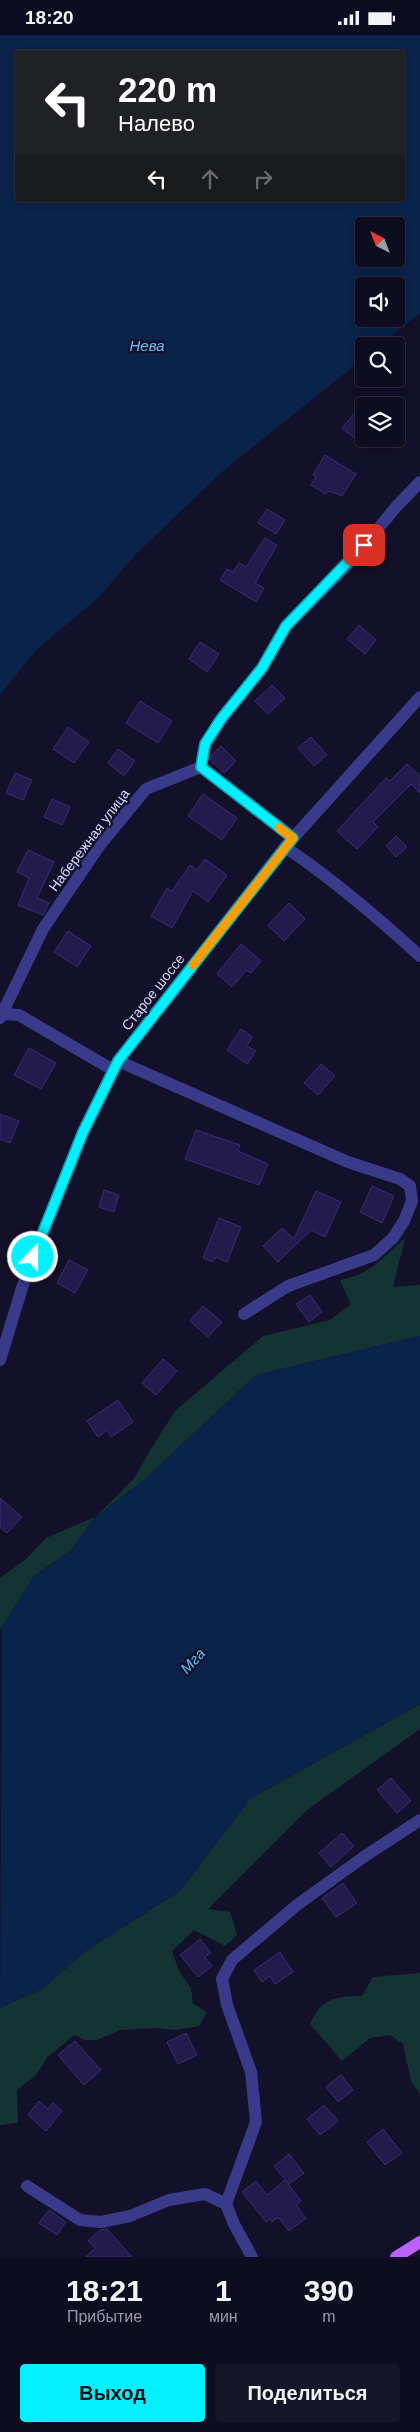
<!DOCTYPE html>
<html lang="ru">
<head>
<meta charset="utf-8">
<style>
	body { margin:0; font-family:Arial,sans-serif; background:#171529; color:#f1f3f6; height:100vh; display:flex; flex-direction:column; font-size:19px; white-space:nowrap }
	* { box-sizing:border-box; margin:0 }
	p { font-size:16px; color:#9b9ba5 }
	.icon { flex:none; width:28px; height:28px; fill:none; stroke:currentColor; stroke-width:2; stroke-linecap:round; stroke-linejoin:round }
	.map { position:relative; height:2222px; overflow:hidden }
	.sheet { display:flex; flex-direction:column; background:#0e0c20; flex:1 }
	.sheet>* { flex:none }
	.top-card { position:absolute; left:15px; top:15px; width:390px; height:152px; border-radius:5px; box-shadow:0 2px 8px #0003,0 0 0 1px #2e2c3e; background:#202124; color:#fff; overflow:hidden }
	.needle { width:32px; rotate:318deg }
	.tools { position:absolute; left:355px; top:182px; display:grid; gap:10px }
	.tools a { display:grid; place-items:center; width:50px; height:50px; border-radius:5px; background:#0e0c20; box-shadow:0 2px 8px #0003,0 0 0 1px #2e2c3e; font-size:25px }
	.pin { position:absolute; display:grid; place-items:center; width:42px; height:42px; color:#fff; margin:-21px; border-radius:10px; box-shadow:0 2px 8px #0006 }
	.me { position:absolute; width:55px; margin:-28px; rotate:22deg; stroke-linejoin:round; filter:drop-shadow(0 0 4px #0008) }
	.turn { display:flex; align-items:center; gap:18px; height:105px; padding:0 20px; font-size:22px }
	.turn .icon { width:65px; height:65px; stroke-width:2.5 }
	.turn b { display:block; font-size:35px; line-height:42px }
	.lanes { display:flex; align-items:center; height:48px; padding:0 20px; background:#0003; justify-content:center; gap:25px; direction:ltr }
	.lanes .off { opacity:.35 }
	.eta { display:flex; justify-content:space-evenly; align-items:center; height:85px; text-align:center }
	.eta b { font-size:30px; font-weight:600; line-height:35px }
	.primary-button { display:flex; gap:10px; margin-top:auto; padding:10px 20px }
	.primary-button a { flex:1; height:58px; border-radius:5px; background:#05f0ff; color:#111; font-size:20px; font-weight:600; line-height:58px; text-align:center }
	.primary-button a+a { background:#171529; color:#f1f3f6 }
	.status { display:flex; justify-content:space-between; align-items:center; height:35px; padding:0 25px; background:#0e0c20; direction:ltr }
	.status svg { height:14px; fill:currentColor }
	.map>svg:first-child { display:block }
	.green { fill:#133432 }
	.water { fill:#09234a; fill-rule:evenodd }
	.building { fill:#231b4c; stroke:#382d78 }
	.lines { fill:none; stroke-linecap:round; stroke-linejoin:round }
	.minor { stroke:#3a3a8a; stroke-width:12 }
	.primary { stroke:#bd60ff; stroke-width:12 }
	.route-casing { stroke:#039ca6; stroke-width:12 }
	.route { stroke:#05f0ff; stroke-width:9 }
	.slow { stroke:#f59e0b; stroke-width:9 }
	.labels { text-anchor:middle; stroke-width:5; stroke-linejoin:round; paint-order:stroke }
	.street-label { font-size:14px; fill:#dcd9ff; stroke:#13102a }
	.water-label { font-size:15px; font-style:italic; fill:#67bfff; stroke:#13102a }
</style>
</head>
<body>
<div class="status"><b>18:20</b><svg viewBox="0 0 49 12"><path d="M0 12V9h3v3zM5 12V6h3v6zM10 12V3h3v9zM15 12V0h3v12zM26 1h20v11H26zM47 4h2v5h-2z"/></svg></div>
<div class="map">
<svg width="420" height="2222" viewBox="0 0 420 2222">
	<rect width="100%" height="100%" fill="#13102a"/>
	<path class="green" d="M405 1203 393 1252 420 1250V1301L256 1340 143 1446 95 1482 71 1515 34 1541 0 1595V1543L27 1523 46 1503 95 1482 115 1463 135 1442 149 1417 175 1376 263 1301 330 1285 351 1269 340 1245C368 1241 385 1221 405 1203Z
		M420 1669V1694L307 1775 208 1874 230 1877 237 1900 225 1911 194 1895 172 1916 179 1936 191 1953 193 1969 207 1977 199 1991 175 1995 156 1993 120 1995 97 2005H85L74 2000 47 2023 36 2040 17 2055 18 2088 0 2090V1973L42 1954 87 1915 180 1856 250 1764Z
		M420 1938V2059L411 2046 403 2009 390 2000 370 2003 342 2026 310 1989C321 1964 335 1961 362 1961L373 1942Z"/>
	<path class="water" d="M0 0H420V278L379 311H364V323L224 435 135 520 98 563 36 615 0 660ZM18 18H402V165H18ZM364 191H396V224H364ZM364 251H396V284H364Z
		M420 1301V1669L250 1764 180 1856 87 1915 42 1954 0 1973 2 1591 34 1541 71 1515 95 1482 143 1446 256 1340Z"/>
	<path class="building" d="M364 367V411L342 393Z
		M325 420 356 439 342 461 328 456 326 459 311 450 316 442 313 440Z
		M267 474 285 485 276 499 258 488Z
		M265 503 277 510 255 548 264 553 256 567 220 545 227 534 233 537 239 528 246 532Z
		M359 590 376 605 365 619 347 604Z
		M200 607 219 619 207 637 189 624Z
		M272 650 285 663 268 679 255 666Z
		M140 666 172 686 158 708 126 688Z
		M68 692 89 707 74 728 53 714Z
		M311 702 327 720 314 731 298 713Z
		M221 711 236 726 224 738 210 725 211 721Z
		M118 714 135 726 124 741 108 728Z
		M407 729 420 741V758L411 749 373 787 378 792 357 814 337 796 386 743 390 746Z
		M15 738 32 745 23 765 6 758Z
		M203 759 237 783 222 805 188 781Z
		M52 764 70 772 62 790 44 782Z
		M396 801 407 812 396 822 386 811Z
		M28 815 54 827 37 863 49 868 43 880 18 870 29 843 17 837Z
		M205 824 227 840 208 867 193 856 172 893 151 881 167 853 172 856 190 830 197 835Z
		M289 868 305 884 284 906 268 890Z
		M68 896 91 911 77 932 54 917Z
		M241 909 261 926 251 938 246 935 232 952 217 939Z
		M241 994 252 1002 247 1011 256 1016 247 1029 227 1015Z
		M29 1013 56 1028 41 1054 14 1040Z
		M321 1029 335 1041 318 1060 304 1048Z
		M0 1079 19 1086 10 1108 0 1104Z
		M196 1095 240 1110 238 1116 268 1129 259 1150 185 1124Z
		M372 1151 394 1161 382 1188 360 1177Z
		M104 1155 119 1160 114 1177 99 1172Z
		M316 1156 341 1167 325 1202 311 1195 278 1227 263 1211 282 1193 294 1204Z
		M219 1183 241 1192 227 1227 216 1222 213 1227 203 1223Z
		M69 1225 88 1235 75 1258 57 1248Z
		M310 1260 322 1277 309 1287 296 1269Z
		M203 1271 222 1287 208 1302 190 1286Z
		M163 1324 177 1336 156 1360 142 1348Z
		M118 1365 133 1387 111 1402 107 1395 98 1402 87 1386Z
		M0 1463 22 1482 7 1498 0 1492Z
		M391 1743 411 1766 397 1778 377 1755Z
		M342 1798 354 1811 331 1832 319 1818Z
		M343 1848 357 1868 336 1882 322 1863Z
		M200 1904 211 1918 205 1922 212 1931 198 1942 180 1920Z
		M280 1917 293 1937 275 1949 270 1941 262 1947 254 1935Z
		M186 1998 197 2020 178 2029 167 2007Z
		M75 2006 101 2035 84 2050 58 2020Z
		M341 2040 353 2055 338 2067 326 2052Z
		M39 2066 48 2074 53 2068 62 2076 46 2096 28 2080Z
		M324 2070 338 2086 320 2100 307 2084Z
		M383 2094 402 2118 385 2130 367 2107Z
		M289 2119 304 2138 289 2149 274 2131Z
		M285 2145 301 2166 296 2170 306 2183 289 2196 278 2182 272 2187 270 2184 266 2187 242 2157 256 2146 267 2160Z
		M49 2175 66 2187 57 2200 39 2188Z
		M107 2194 132 2222H86L95 2213 88 2206 100 2195Z"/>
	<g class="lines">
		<path class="minor" d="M201 732 205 709 221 684 262 633 286 591 354 523 396 472 420 447
			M201 732 293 803
			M285 812C333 844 377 882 420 921
			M4 979 19 980 113 1035
			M0 983 43 894 100 810 146 754 201 732
			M118 1026 348 1127 400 1144 410 1151 412 1166 404 1186 393 1203 374 1220 288 1251 244 1279
			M0 1325 26 1240 83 1097 118 1026 285 812 420 662
			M27 2151 80 2185 101 2187 130 2181 169 2165 205 2159 226 2169
			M252 2222 234 2189 226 2169 256 2087 251 2037 227 1970 222 1944 232 1925 297 1870 365 1821 420 1785"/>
		<path class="primary" d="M396 2222 420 2207"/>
	</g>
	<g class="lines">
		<g class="route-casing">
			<path id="route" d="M33 1222 83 1097 118 1026 293 803 201 732 205 709 221 684 262 633 286 591 364 510"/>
		</g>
		<use href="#route" class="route"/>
		<path class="slow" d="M193 930 293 803 279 793"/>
	</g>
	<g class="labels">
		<g class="street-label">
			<text transform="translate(89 805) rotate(-53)" y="5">Набережная улица</text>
			<text transform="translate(153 957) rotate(-52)" y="5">Старое шоссе</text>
		</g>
		<g class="water-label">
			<text x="147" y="316">Нева</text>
			<text transform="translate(193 1626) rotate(-47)" y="5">Мга</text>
		</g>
	</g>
</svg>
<div class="tools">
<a><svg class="needle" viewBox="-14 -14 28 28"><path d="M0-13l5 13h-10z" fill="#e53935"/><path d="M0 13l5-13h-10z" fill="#9b9ba5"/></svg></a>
<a><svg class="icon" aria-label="sound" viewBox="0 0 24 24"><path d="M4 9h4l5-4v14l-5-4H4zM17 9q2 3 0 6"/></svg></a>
<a><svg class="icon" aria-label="search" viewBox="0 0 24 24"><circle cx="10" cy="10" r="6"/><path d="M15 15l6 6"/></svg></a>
<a><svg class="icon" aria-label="layers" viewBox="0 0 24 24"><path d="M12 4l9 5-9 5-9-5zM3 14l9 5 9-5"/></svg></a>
</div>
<div class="pin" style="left:364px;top:510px;background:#d93025"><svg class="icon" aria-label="arrive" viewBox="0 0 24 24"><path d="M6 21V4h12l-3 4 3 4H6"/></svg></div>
<svg class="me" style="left:33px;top:1222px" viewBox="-20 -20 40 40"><circle r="17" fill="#05f0ff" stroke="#fff" stroke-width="3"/><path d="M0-11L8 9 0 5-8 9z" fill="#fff"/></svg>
<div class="top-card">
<div class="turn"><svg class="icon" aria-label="left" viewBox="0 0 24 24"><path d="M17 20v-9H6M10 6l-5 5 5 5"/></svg><div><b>220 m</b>Налево</div></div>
<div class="lanes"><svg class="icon" aria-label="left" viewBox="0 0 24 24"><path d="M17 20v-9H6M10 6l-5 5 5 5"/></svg><svg class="icon off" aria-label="ahead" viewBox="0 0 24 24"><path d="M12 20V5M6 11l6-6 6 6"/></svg><svg class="icon off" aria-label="right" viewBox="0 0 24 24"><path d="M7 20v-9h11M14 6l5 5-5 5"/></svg></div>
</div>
</div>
<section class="sheet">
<div class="eta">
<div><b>18:21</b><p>Прибытие</p></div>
<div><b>1</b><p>мин</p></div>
<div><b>390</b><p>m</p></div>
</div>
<div class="primary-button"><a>Выход</a><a>Поделиться</a></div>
</section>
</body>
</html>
